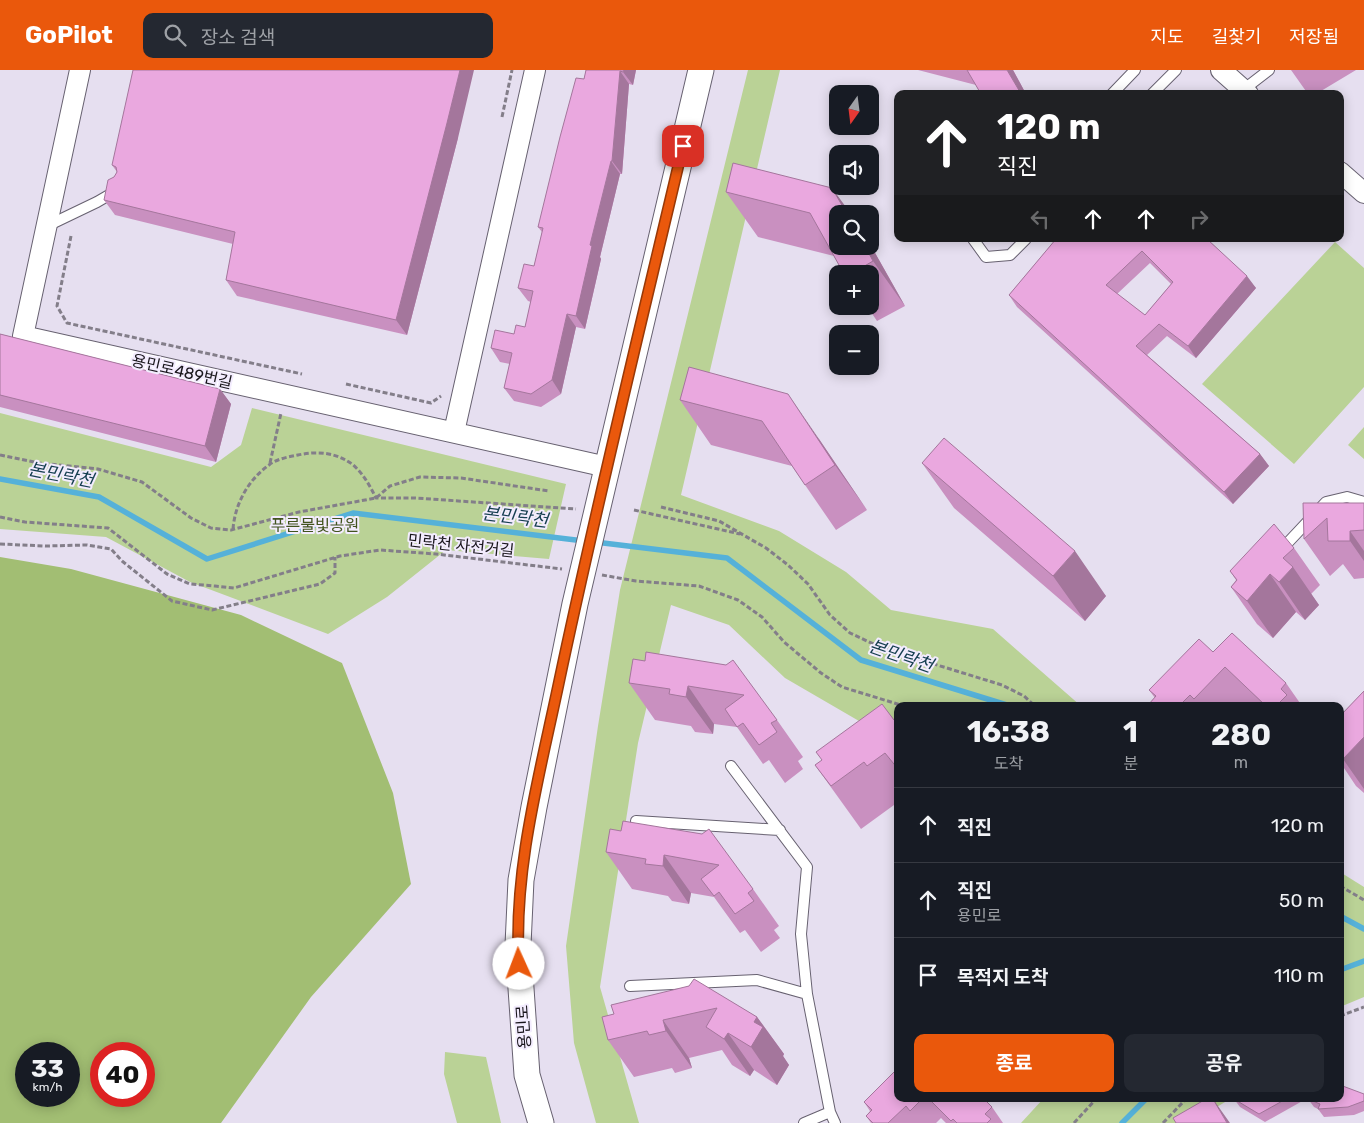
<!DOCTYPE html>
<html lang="ko">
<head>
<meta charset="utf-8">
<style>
	body { margin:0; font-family:Rubik,"Noto Sans KR",sans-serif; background:#242831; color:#f1f3f6; height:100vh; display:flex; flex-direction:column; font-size:19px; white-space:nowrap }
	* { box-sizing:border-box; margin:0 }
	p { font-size:16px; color:#9ea1a6 }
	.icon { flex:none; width:28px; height:28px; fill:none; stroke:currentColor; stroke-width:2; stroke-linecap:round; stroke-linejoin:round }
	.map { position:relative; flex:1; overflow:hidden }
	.panel { position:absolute; left:894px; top:632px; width:450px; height:400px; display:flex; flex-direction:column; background:#171b24; border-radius:10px; box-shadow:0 2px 12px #0003 }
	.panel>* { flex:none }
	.banner { position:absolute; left:894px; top:20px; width:450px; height:152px; border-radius:10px; box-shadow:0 2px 12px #0003; background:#202124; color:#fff; overflow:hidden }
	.needle { width:32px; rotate:194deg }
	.buttons { position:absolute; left:829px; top:15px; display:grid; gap:10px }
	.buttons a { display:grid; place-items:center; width:50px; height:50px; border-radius:10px; background:#171b24; box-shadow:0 2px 12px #0003; font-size:25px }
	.speed { position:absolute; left:15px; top:972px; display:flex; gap:10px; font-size:25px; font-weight:700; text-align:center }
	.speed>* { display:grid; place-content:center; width:65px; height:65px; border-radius:50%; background:#171b24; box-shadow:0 2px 12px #0003; line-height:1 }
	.speed small { font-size:12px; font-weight:400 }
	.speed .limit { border:8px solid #d22; background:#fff; color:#111 }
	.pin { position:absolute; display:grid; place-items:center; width:42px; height:42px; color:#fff; margin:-21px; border-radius:10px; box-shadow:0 2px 8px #0006 }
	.me { position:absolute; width:55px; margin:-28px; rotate:358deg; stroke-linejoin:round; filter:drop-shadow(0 0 4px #0008) }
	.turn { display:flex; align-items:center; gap:18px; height:105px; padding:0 20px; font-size:22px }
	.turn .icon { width:65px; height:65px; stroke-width:2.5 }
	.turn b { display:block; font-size:35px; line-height:42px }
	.lanes { display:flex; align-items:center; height:48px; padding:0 20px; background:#0003; justify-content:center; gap:25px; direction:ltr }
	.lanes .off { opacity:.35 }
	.eta { display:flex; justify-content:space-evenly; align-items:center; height:85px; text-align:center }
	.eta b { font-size:30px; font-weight:700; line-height:35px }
	.action { display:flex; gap:10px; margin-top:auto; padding:10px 20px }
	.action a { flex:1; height:58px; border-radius:10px; background:#ea580c; color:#fff; font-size:20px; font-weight:700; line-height:58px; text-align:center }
	.action a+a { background:#242831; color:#f1f3f6 }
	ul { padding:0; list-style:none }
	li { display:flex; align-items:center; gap:15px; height:75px; padding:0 20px; border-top:1px solid #363941 }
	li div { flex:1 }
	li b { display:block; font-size:19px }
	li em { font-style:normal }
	header { display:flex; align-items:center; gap:30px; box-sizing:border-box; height:70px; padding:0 25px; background:#ea580c; color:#fff }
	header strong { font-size:24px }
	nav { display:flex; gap:28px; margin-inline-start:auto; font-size:18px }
	.search { width:350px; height:45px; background:#242831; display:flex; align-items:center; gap:12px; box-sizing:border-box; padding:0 18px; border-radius:10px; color:#9ea1a6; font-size:19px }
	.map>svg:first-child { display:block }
	.green { fill:#bad296 }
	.forest { fill:#a2be73; fill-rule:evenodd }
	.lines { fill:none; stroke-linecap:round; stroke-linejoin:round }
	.stream { stroke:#55b1d9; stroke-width:5.5 }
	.service-casing { stroke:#676170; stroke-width:12 }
	.minor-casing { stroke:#676170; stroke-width:22 }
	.tertiary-casing { stroke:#676170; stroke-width:27 }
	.path { stroke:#837e89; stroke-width:3; stroke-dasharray:5 2.5; stroke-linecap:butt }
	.service { stroke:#fff; stroke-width:10 }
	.minor { stroke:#fff; stroke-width:20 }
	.tertiary { stroke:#fff; stroke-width:25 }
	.wall { fill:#c990c0; fill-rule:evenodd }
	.shaded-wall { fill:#a4769c }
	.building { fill:#eaa8df; stroke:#a4769c; fill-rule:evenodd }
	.route-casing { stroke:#983908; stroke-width:12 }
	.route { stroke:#ea580c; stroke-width:9 }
	.labels { text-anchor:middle; stroke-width:4; stroke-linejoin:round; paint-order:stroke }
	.street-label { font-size:16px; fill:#19161c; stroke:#f3ecfe }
	.park-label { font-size:16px; fill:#41531e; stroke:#f3ecfe }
	.water-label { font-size:18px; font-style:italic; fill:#153e4f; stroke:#f3ecfe }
</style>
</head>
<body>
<header>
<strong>GoPilot</strong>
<div class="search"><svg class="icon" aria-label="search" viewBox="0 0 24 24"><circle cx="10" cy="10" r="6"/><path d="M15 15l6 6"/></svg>장소 검색</div>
<nav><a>지도</a><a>길찾기</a><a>저장됨</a></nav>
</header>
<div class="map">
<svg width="1364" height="1053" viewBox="0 0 1364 1053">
	<rect width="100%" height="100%" fill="#e6dff0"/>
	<path class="green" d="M748 0H780L681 425 779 461 846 502 891 540 993 559 1081 636H898L897 658 859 651 785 608 729 555 671 535 638 673 600 917 639 1053H596L574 973 566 876 598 656 620 520Z
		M1335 172 1364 198V317L1294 394 1202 314Z
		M252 338 566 414 549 489 446 480 387 527 328 564 190 512 106 467 0 459V343L211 397 241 375Z
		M1364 357V389L1348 375Z
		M1340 802 1364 817V927L1340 937Z
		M445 982 486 987 501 1053H457L444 1004Z
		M1043 1029H1230L1207 1043 1198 1053H1021Z"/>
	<path class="forest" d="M0 487 71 499 241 545 342 593 393 723 411 814 311 927 221 1053H0ZM26 984H69V1026H26ZM101 984H144V1026H101Z"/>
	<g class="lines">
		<path class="stream" d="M0 409 99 427 207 489 353 443 584 471
			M595 472 727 488 861 590 1010 636
			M1340 846 1364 859
			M1340 900 1364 891
			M1122 1053 1146 1029"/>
		<g class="service-casing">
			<path id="service" d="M1243 20 1269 0
				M1112 24 1135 0
				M1152 24 1176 0
				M47 156 97 132 116 121
				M973 169 986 187 1010 185 1026 169
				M1280 481 1326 432 1347 427 1364 432
				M731 696 807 797 801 864 807 924 830 1042 804 1053
				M636 751 780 760
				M630 916 757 910 807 924
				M830 1042 835 1053"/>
		</g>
		<g class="minor-casing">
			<path id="minor" d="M80 0 23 266 607 397
				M1221 0 1248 24
				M1340 102 1364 123
				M454 362 535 0"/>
		</g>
		<g class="tertiary-casing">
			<path id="tertiary" d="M541 1053 527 1005 518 875 521 810 534 737 575 534 701 0"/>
		</g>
		<path class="path" d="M502 47 512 0
			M71 166 57 236 67 253 302 304
			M346 314 431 333 441 326
			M0 385 39 393 98 399 142 412 191 448 211 458 231 460 299 442 376 428 390 416 420 407 461 408 549 421
			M270 393 281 343
			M661 437 719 451 766 478 788 495 808 514 830 545 850 563 882 578 1002 615 1024 626 1035 636
			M634 440 740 464
			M0 447 25 452 108 458 167 504 190 514 215 516 234 518 340 486 380 480 436 484 562 499
			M233 459C235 434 248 410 269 395 276 389 288 387 298 385 317 381 335 382 352 394 363 403 370 416 376 428H415L576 439
			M0 474 45 476 87 475 111 479 122 491 172 531 212 540 320 514 335 503V487
			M602 505 636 511 699 516 738 530 762 547 784 572 821 603 842 617 904 636
			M1340 816 1364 830
			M1340 946 1364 937
			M1074 1053 1096 1029
			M1163 1053 1186 1029"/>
		<use href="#service" class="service"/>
		<use href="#minor" class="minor"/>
		<use href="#tertiary" class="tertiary"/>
	</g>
	<path class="wall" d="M586 0H636L633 15 629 14 622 104H620L600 187 601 189 585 259 576 257 561 324 541 337 514 331 504 318 510 294 500 292 491 278 525 257 531 232 528 231 518 218 534 196 542 162 538 157 584 9Z
		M918 0H1013L1026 24H981L976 15Z
		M1291 0H1356L1316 24H1308Z
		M458 68 407 265 237 226 226 210 233 174 115 145 104 130 117 102 112 95Z
		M733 93 870 176V174L905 236 877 251 867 236H870V204H844L834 186 758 167 726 122Z
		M1056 169H1207L1256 218 1196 288 1167 266 1147 285 1260 384 1269 396 1233 434 1017 237 1009 225ZM1150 193 1171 214 1145 245 1117 224Z
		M0 264 220 319 231 334 216 392 0 337Z
		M689 297 819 369 867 440 836 460 792 396 711 375 680 330Z
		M922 393 1106 526 1085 551 954 438Z
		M1303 433H1364V508L1354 509 1343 494 1330 506 1304 469Z
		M1294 478 1320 515 1311 524 1319 535 1305 550 1296 542 1273 568 1257 554 1231 517 1236 510 1230 501Z
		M1213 582 1286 613 1302 636H1149L1148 635 1155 628 1149 620Z
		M645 591 726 595 777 650 803 687 798 691 803 699 785 713 769 690 763 694 737 657 714 654 713 664 695 662 691 656 655 650 629 613Z
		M1364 621V723L1356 716 1340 692V646Z
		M898 647V739L894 735 861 759 815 695 822 690Z
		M621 761 702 764 753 819 779 856 774 860 780 868 761 882 745 860 740 863 714 827 691 823 689 834 672 831 668 826 632 819 606 782Z
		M689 916 757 947 784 984 783 986 789 995 777 1015 754 1000 750 1006 732 995 722 980 689 988 692 998 675 1003 672 998 634 1007 608 970 614 944Z
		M1364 1024V1041L1354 1045 1324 1047 1318 1039 1314 1037 1308 1029Z
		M898 1029H984L992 1037 1003 1053H946L941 1048 936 1053H871L866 1046 870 1041 864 1032Z
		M1234 1029H1306L1265 1052 1240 1037Z"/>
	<path class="shaded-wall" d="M460 0H474L458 68 407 265 396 250Z
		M624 0H636L633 15 623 2Z
		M1007 0H1013L1026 24H1021Z
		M620 1 629 14 622 104 612 91Z
		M611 91 620 104 600 187 601 189 585 259 576 246 590 175Z
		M832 118 851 144H847Z
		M870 174 905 236 873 191 865 176H870Z
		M1247 206 1256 218 1196 288 1188 276Z
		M567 244 576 257 561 324 552 310Z
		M220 319 231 334 216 392 205 376Z
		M788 324 819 369 867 440 835 395Z
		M1260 384 1269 396 1233 434 1224 422Z
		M1350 461 1364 481V491L1350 471Z
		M1075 481 1106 526 1085 551 1053 506Z
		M1293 497 1319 535 1305 550 1279 512Z
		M1270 504 1296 542 1273 568 1247 531Z
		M688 616 714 654 713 664 686 627Z
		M1364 667V719L1343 689Z
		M664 785 691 823 689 834 663 796Z
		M757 947 784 984 783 986 789 995 777 1015 751 977 754 952Z
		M663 950 689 988 692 998 666 961Z
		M728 963 754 1000 750 1006 724 969Z
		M1213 1029 1230 1053H1227Z"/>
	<path class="building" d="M133 0H460L447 53 396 250 226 210 235 162 104 130 108 110 114 107 117 102 116 97 112 95Z
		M586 0H624L623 2 620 1 612 91H611L590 175 592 176 576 246 567 244 552 310 531 324 504 318 512 283 491 278 495 260 514 264 516 255 525 257 533 221 518 218 524 194 534 196 543 158 538 157 560 67 576 8 584 9Z
		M967 0H1007L1020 22 1017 24H981Z
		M733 93 832 118 847 144H838V176H865L873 191 851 204H844L810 143 726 122Z
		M1056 169H1207L1247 206 1188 276 1159 254 1136 276 1260 384 1224 422 1009 225ZM1142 181 1173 212 1145 245 1106 215Z
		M0 264 220 319 205 376 0 325Z
		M689 297 788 324 835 395 805 415 762 351 680 330Z
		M944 368 1075 481 1053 506 922 393Z
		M1303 433H1364V460L1350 461V471H1328L1327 448 1304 469Z
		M1274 454 1294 478 1283 488 1293 497 1279 512 1270 504 1247 531 1231 517 1237 510 1230 501Z
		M1232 563 1286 613 1281 619 1287 625 1276 636H1266L1225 597 1194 629 1190 625 1179 636H1150L1148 635 1156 626 1149 620 1199 569 1213 582Z
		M646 582 726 595 733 590 777 650 771 653 777 662 759 675 743 653 737 657 725 639 744 625 688 616 686 627 669 624 670 619 629 613 633 589 645 591Z
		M1364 621V667L1343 689 1340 686V646Z
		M882 634 894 650 898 647V699L885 683 867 696 864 692 831 716 815 695 822 690 816 682Z
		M623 751 702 764 709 759 753 819 748 823 754 831 735 844 719 822 714 826 701 809 719 795 664 785 663 796 645 794 646 789 606 782 610 759 621 761Z
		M694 909 757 947 754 952 763 957 751 977 728 963 724 969 706 957 717 938 663 950 666 961 649 965 647 961 608 970 602 947 614 944 611 935 689 916Z
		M898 998V1029H922L910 1041 906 1036 888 1053H873L866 1046 872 1040 864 1032Z
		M1340 1015 1364 1024V1031L1348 1037 1318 1039 1320 1034 1308 1029H1340Z
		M929 1029H984L992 1037 985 1044 991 1049 987 1053H957L953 1049 951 1051Z
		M1206 1029H1213L1227 1053H1176L1173 1048Z
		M1234 1029H1286L1259 1044Z"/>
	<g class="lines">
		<g class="route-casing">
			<path id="route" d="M519 894C513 800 540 703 559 612 597 432 641 254 683 76"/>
		</g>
		<use href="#route" class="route"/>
	</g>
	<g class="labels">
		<g class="street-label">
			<text transform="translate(182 301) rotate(13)" y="6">용민로489번길</text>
			<text transform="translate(461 475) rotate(6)" y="6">민락천 자전거길</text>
			<text transform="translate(523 957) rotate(-94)" y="6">용민로</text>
		</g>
		<g class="park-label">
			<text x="315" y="461">푸른물빛공원</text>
		</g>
		<g class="water-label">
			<text transform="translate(61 405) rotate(11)" y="6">본민락천</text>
			<text transform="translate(515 447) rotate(7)" y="6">본민락천</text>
			<text transform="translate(901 586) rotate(19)" y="6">본민락천</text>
		</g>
	</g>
</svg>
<div class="buttons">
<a><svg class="needle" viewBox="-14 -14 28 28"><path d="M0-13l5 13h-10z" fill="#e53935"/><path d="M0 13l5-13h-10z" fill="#9ea1a6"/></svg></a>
<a><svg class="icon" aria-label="sound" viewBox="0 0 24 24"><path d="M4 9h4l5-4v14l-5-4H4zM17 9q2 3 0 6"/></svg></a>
<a><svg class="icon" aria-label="search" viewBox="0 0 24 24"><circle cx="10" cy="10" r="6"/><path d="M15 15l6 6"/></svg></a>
<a>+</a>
<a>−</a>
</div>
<div class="speed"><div>33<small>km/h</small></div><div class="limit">40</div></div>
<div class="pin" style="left:683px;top:76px;background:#d93025"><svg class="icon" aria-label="arrive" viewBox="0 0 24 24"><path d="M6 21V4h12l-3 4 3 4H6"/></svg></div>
<svg class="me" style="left:519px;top:894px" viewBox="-20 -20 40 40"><circle r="19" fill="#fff"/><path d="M0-13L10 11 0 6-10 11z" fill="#ea580c"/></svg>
<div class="banner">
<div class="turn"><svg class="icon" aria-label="ahead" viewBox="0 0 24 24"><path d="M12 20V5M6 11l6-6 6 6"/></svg><div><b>120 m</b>직진</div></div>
<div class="lanes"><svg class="icon off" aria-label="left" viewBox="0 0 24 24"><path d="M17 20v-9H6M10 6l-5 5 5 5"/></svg><svg class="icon" aria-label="ahead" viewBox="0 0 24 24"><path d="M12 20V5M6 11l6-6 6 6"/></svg><svg class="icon" aria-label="ahead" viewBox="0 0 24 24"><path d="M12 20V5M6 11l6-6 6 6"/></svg><svg class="icon off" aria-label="right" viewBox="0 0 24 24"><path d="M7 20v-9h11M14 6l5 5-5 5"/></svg></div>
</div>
<section class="panel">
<div class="eta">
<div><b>16:38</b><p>도착</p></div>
<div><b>1</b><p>분</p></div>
<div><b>280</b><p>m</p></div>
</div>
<ul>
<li><svg class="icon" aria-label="ahead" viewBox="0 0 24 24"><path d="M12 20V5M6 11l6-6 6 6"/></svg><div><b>직진</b></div><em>120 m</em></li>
<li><svg class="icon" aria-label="ahead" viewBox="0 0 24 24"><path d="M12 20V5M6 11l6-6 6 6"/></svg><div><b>직진</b><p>용민로</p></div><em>50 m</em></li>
<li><svg class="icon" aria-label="arrive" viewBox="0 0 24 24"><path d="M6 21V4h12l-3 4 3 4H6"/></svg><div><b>목적지 도착</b></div><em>110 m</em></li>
</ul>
<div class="action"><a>종료</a><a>공유</a></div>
</section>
</div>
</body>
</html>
